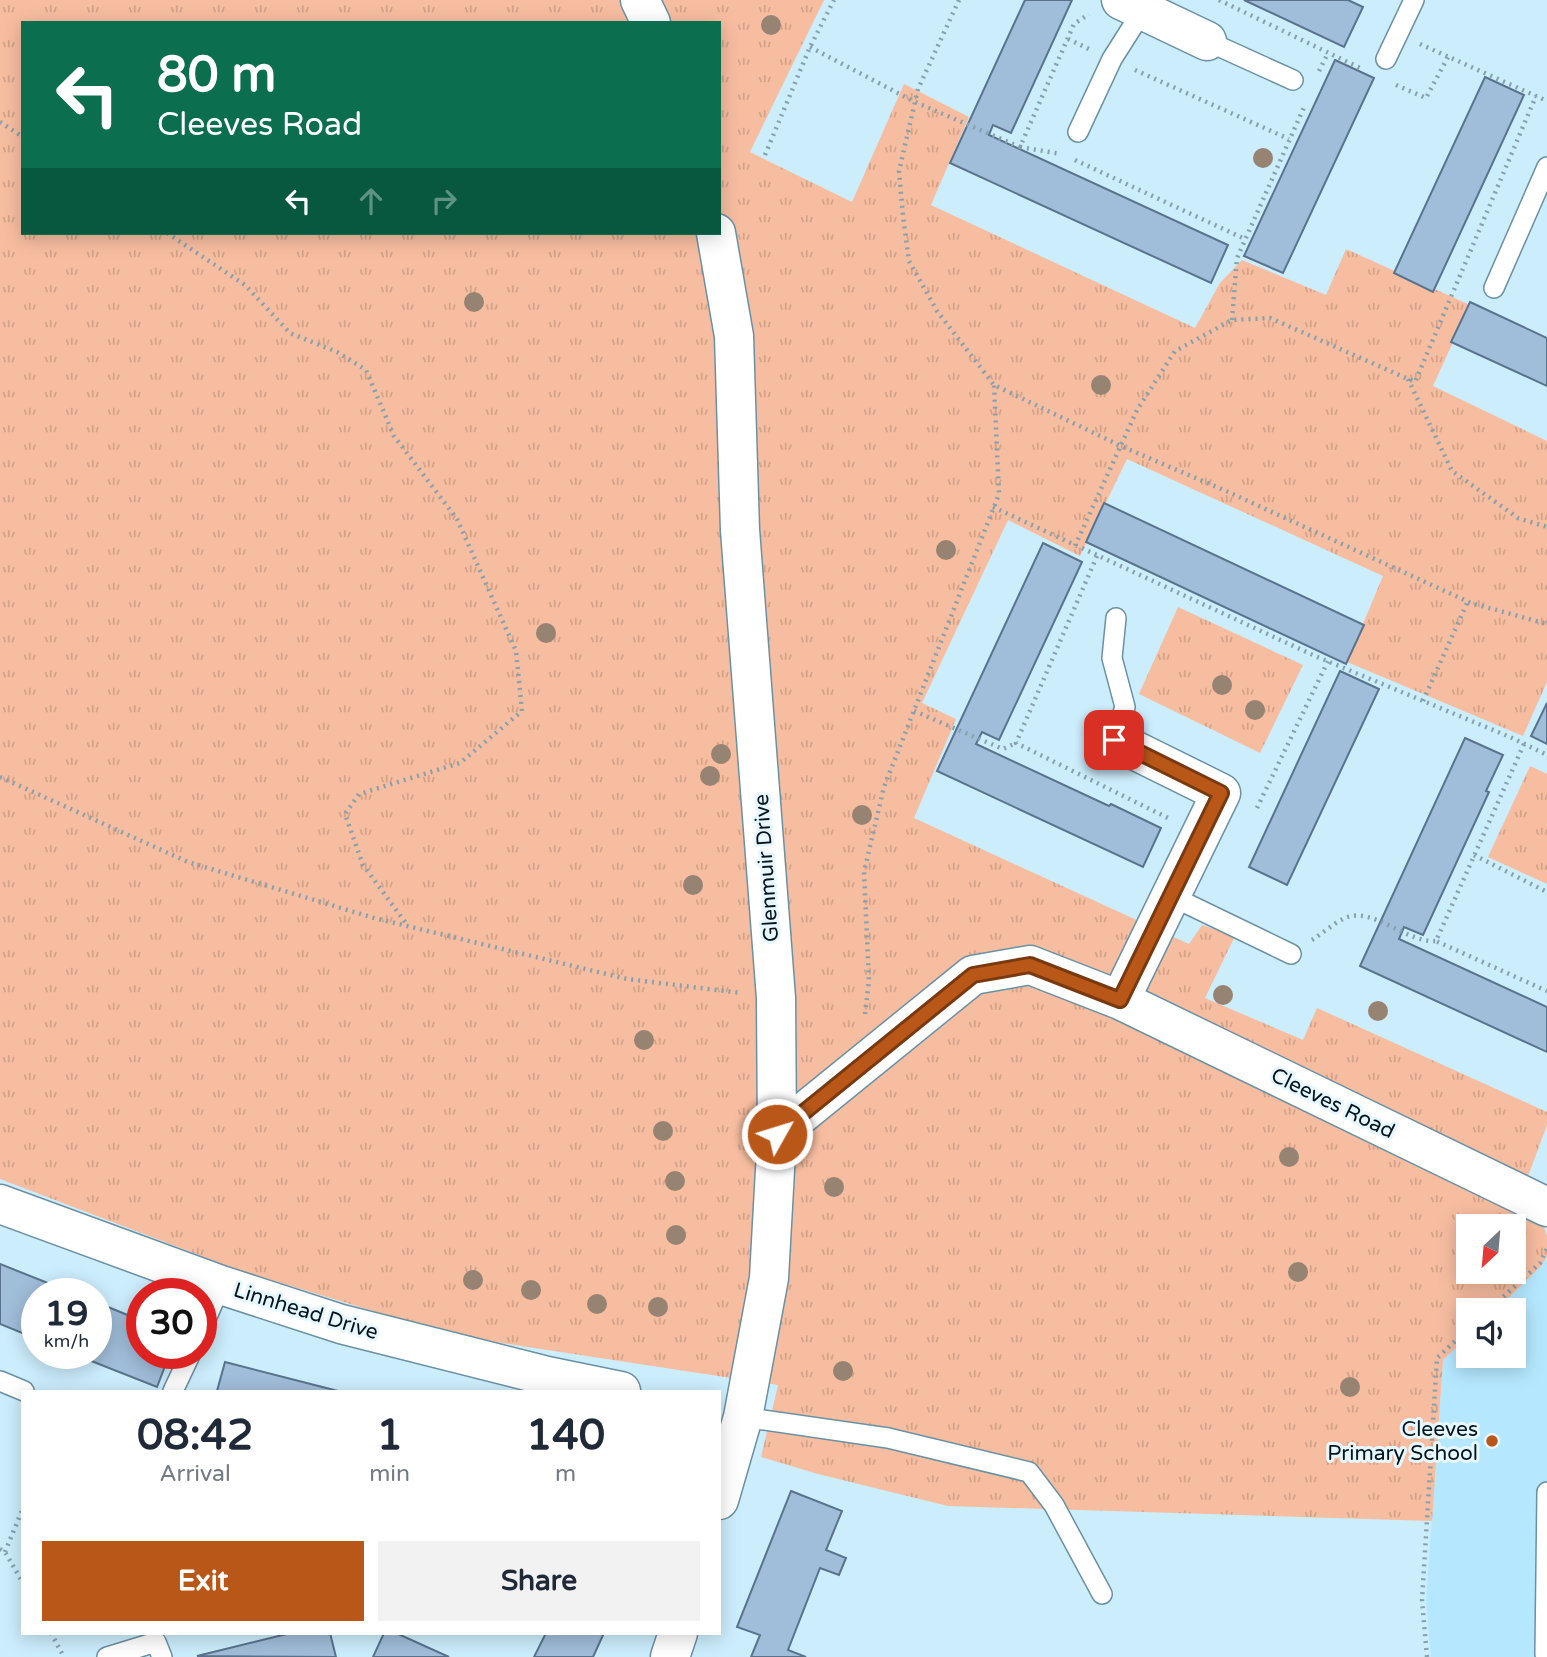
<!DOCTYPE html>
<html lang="en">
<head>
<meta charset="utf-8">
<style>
	body { margin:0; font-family:"Varela Round",sans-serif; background:#f2f2f3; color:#1f2937; height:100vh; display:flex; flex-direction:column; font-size:26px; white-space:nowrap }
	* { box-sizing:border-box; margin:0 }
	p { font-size:23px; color:#747a83 }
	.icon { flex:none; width:38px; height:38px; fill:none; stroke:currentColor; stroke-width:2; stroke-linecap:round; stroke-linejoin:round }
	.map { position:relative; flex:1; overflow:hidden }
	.drawer { position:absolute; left:21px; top:1390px; width:700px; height:245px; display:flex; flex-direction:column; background:#fff; border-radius:0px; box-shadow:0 4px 18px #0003 }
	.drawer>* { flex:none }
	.hud { position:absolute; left:21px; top:21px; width:700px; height:214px; border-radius:0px; box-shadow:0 4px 18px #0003; background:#0b6e4f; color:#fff; overflow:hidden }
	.needle { width:46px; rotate:206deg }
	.tools { position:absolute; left:1456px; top:1214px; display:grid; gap:14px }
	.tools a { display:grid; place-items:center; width:70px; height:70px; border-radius:0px; background:#fff; box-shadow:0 4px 18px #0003; font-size:35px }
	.speed { position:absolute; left:21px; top:1278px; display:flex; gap:14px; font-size:35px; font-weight:700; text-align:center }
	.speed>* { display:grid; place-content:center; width:91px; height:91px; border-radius:50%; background:#fff; box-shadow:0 4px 18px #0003; line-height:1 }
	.speed small { font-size:18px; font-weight:400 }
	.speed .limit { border:10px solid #d22; background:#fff; color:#111 }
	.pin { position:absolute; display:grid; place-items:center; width:60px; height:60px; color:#fff; margin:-30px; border-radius:14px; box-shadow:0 4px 10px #0006 }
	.me { position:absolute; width:77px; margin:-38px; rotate:51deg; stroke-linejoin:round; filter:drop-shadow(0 0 5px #0008) }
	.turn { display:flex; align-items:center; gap:24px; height:147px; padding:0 21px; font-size:32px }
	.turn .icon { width:91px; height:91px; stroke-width:2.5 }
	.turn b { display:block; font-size:49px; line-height:60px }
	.lanes { display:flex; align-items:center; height:66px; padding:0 21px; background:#0003; justify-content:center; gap:35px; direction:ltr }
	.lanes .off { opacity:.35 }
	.eta { display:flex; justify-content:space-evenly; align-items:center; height:119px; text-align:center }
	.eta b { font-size:42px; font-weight:800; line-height:49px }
	.action { display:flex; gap:14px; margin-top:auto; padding:14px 21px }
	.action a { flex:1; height:80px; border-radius:0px; background:#b95719; color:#fff; font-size:28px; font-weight:800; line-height:80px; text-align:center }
	.action a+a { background:#f2f2f3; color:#1f2937 }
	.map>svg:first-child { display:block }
	.built { fill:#b5e8ff }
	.park { fill:url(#park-tufts); fill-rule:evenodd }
	.building { fill:#a0bdd9; stroke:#59738d; stroke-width:2 }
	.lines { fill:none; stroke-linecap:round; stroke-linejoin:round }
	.service-casing { stroke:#6a91a3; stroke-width:22 }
	.minor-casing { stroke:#6a91a3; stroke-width:41 }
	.path { stroke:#86a1ad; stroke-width:4.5; stroke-dasharray:2 5; stroke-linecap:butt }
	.service { stroke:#fff; stroke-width:19 }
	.minor { stroke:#fff; stroke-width:38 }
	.tree { fill:#978372 }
	.route-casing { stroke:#783910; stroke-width:18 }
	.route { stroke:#b95719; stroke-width:12 }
	.poi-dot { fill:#b95719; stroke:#e7f7ff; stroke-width:2.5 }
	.labels { text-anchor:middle; stroke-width:6; stroke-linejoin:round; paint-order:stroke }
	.street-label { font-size:21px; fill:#06151c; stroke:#e7f7ff }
	.poi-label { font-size:21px; fill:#06151c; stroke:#e7f7ff; text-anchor:end }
</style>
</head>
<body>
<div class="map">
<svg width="1547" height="1657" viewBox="0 0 1547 1657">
	<defs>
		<pattern id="park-tufts" width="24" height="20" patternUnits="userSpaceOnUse" patternTransform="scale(1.75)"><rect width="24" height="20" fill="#f7bda0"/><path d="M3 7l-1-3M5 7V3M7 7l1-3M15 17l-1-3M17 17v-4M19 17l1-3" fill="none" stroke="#d2a289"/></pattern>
	</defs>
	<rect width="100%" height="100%" fill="#ccedfc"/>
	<path class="built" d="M1547 1256V1657H1431L1426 1601 1443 1360 1468 1336V1356H1514V1311H1495L1542 1265Z"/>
	<path class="park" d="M0 0H824L750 152 852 202 904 84 969 117 931 205 1195 328 1220 283 1242 260 1326 295 1346 249 1470 305 1433 386 1547 441V682L1523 736 1347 662 1383 576 1127 459 1080 556 1008 520 922 703 956 719 914 818 1189 944 1202 925 1235 936 1205 998 1303 1040 1317 1008 1547 1112V1125L1527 1179 1547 1236V1256L1542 1265 1495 1311H1468V1336L1443 1360 1432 1521 948 1506 818 1474 761 1457 778 1385 455 1336 238 1270 0 1179ZM23 23H719V233H23ZM1468 1227H1514V1272H1468Z
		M1178 607 1303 665 1260 753 1139 694Z
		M1530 766 1547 774V884L1488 857Z"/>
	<path class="building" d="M1025 0H1072L1011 133 993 125 989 135 1228 245 1211 283 950 163Z
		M1244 0H1348L1363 7 1344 47Z
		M1335 60 1374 78 1283 273 1244 256Z
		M1485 77 1524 95 1433 292 1394 273Z
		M1470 302 1547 338V386L1451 342Z
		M1104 503 1364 625 1346 664 1086 542Z
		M1043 543 1082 562 999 740 982 732 976 744 1109 806 1111 804 1161 828 1143 867 937 771Z
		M1340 671 1379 689 1287 885 1249 867Z
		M1547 703V744L1531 736Z
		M1465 738 1503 755 1486 791 1489 792 1423 935 1404 927 1399 939 1547 1007V1052L1360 966Z
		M0 1264 73 1293H37V1339L0 1324Z
		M96 1302 142 1321V1353H170L157 1387 71 1353H96Z
		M225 1362 338 1391H217Z
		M791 1491 842 1511 826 1550 846 1558 839 1575 820 1568 788 1650 806 1657H751L760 1635 737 1627Z
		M291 1633H330L336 1657 197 1656Z
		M384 1633H396L449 1657H373Z
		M546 1633H604L593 1657H534Z"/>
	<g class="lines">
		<g class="service-casing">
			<path id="service" d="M1207 41 1293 80
				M1386 59 1414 0
				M1078 132 1112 59 1143 10
				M1494 288 1547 167
				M1114 740 1125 707 1112 658 1116 618
				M1171 896 1291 954
				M201 1330 221 1285
				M0 1381 24 1391
				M173 1391 191 1353
				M743 1417 888 1438 1029 1472 1054 1505 1102 1594
				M107 1657 156 1642 162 1657
				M1546 1657 1545 1654 1547 1492"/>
		</g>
		<g class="minor-casing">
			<path id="minor" d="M640 0 651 23
				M1121 0 1207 41
				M716 233 734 336 740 530 776 998 777 1134 769 1278 743 1417 719 1500
				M1114 740 1221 793 1120 1000
				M777 1134 973 975 1030 965 1120 1000 1547 1207
				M0 1204 221 1285 341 1324 543 1375 621 1391
				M670 1657 678 1633"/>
		</g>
		<path class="path" d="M959 0 918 89 899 171 903 216 909 261 937 311 994 385 1121 446 1226 491 1471 603 1547 624
			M1219 0 1360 68
			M1068 39 1089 49
			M1420 44 1547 101
			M810 47 915 102 1020 147 1074 24 1089 14
			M1135 70 1289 139
			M1319 71 1328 53
			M1396 85 1426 98 1448 57
			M0 122 23 137
			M1020 147 1061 154
			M765 155 810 47 834 0
			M1075 160 1245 239
			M167 233 245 285 290 333 337 352 366 370 394 436 457 519 516 651 522 711 460 763 359 794 345 814 363 865 408 926
			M1232 320 1237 258 1305 105
			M1408 379 1452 471 1518 518 1547 527
			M993 507 1315 656 1510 737 1547 755
			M1075 546 1137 410 1175 351 1232 320 1270 318 1415 382 1536 96
			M1097 556 1016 743 1168 818
			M1423 701 1468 601
			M914 711 1003 749 1016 743
			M1524 744 1436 941 1547 991
			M0 777 188 862 374 918 627 979 741 993
			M1257 808 1328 661
			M1474 855 1547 892
			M1312 940C1323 933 1334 923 1345 918 1373 906 1406 943 1436 941
			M865 1014 869 981 864 872 884 787 999 494 994 385
			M1488 1311 1540 1263 1547 1248
			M0 1549 5 1552 23 1583
			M5 1552 23 1508
			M51 1633 64 1657
			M1427 1657 1422 1600 1437 1358 1468 1329"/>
		<use href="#service" class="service"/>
		<use href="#minor" class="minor"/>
	</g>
	<g class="tree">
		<circle cx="771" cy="25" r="10"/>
		<circle cx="1263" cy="158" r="10"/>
		<circle cx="474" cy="302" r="10"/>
		<circle cx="1101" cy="385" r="10"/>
		<circle cx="946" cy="550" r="10"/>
		<circle cx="546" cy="633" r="10"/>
		<circle cx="1222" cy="685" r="10"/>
		<circle cx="1255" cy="710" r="10"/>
		<circle cx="721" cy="754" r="10"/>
		<circle cx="710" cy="776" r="10"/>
		<circle cx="862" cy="815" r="10"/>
		<circle cx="693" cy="885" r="10"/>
		<circle cx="1223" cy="995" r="10"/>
		<circle cx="1378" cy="1011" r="10"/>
		<circle cx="644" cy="1040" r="10"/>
		<circle cx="663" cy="1131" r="10"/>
		<circle cx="1289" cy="1157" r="10"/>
		<circle cx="675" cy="1181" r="10"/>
		<circle cx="834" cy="1187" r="10"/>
		<circle cx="676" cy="1235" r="10"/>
		<circle cx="1298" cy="1272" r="10"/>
		<circle cx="473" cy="1280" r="10"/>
		<circle cx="531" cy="1290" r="10"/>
		<circle cx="597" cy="1304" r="10"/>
		<circle cx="658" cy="1307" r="10"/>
		<circle cx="843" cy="1371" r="10"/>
		<circle cx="1350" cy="1387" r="10"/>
	</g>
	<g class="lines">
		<g class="route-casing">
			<path id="route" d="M777 1134 973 975 1030 965 1120 1000 1221 793 1114 740"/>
		</g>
		<use href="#route" class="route"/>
	</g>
	<circle class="poi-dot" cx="1492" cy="1441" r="7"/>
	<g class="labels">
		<g class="street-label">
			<text transform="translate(766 868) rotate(-94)" y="7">Glenmuir Drive</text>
			<text transform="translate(1333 1103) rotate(26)" y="7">Cleeves Road</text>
			<text transform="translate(306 1311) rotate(17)" y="7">Linnhead Drive</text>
		</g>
		<g class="poi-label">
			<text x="1478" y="1436">Cleeves<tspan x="1478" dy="24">Primary School</tspan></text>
		</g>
	</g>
</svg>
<div class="tools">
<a><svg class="needle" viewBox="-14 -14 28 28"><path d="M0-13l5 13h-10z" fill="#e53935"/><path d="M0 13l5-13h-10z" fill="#747a83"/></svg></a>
<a><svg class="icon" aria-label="sound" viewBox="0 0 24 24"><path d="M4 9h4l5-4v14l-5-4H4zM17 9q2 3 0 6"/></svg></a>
</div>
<div class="speed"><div>19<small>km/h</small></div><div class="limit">30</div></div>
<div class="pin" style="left:1114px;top:740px;background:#d93025"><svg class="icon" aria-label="arrive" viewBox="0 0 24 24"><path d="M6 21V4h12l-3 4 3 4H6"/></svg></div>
<svg class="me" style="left:777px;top:1134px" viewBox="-20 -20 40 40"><circle r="17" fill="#b95719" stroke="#fff" stroke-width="3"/><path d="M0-11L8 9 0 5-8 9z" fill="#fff"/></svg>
<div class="hud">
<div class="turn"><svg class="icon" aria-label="left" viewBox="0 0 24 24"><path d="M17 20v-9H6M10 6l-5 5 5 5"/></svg><div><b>80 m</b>Cleeves Road</div></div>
<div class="lanes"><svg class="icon" aria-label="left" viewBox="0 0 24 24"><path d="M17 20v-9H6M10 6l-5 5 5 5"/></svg><svg class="icon off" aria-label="ahead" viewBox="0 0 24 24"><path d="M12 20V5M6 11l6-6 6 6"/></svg><svg class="icon off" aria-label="right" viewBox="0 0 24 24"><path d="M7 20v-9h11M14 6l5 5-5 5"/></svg></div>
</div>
<section class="drawer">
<div class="eta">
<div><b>08:42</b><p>Arrival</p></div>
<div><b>1</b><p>min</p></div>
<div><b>140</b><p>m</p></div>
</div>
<div class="action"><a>Exit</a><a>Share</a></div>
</section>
</div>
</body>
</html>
